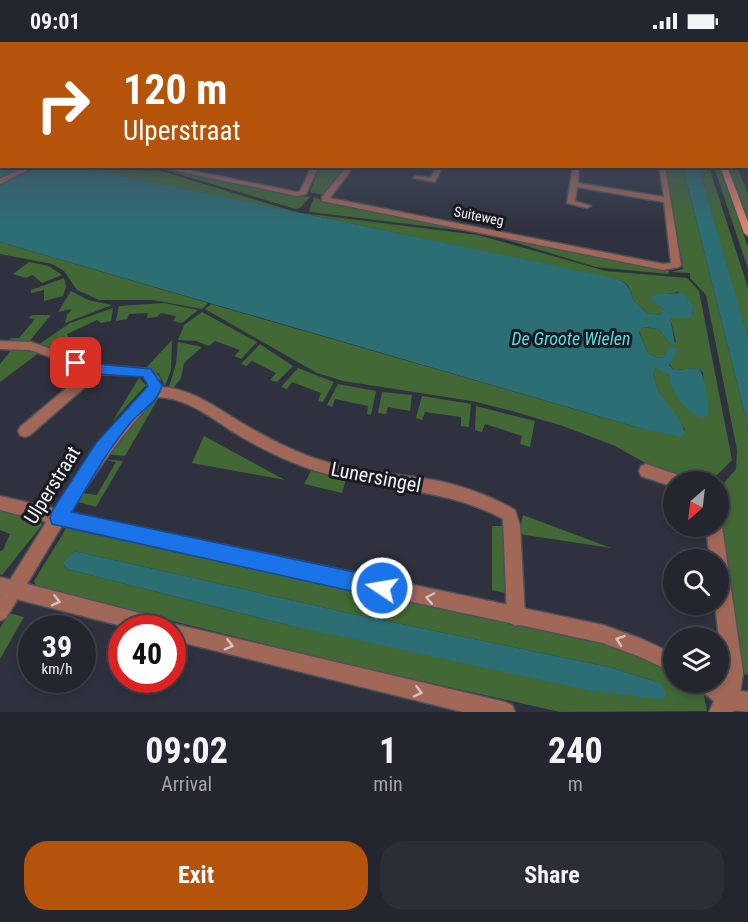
<!DOCTYPE html>
<html lang="en">
<head>
<meta charset="utf-8">
<style>
	body { margin:0; font-family:"Roboto Condensed",sans-serif; background:#2b2e36; color:#f1f3f6; height:100vh; display:flex; flex-direction:column; font-size:22px; white-space:nowrap }
	* { box-sizing:border-box; margin:0 }
	p { font-size:20px; color:#a3a5aa }
	.icon { flex:none; width:33px; height:33px; fill:none; stroke:currentColor; stroke-width:2; stroke-linecap:round; stroke-linejoin:round }
	.map { position:relative; height:670px; overflow:hidden }
	.details { display:flex; flex-direction:column; background:#23262e; flex:1 }
	.details>* { flex:none }
	.hud { position:absolute; left:0px; top:0px; width:748px; height:126px; box-shadow:0 3px 9px #0003,0 0 0 2px #40434a; background:#b45309; color:#fff; overflow:hidden }
	.needle { width:39px; rotate:208deg }
	.fabs { position:absolute; left:663px; top:429px; display:grid; gap:12px }
	.fabs a { display:grid; place-items:center; width:66px; height:66px; border-radius:50%; background:#23262e; box-shadow:0 3px 9px #0003,0 0 0 2px #40434a; font-size:30px }
	.speed { position:absolute; left:18px; top:573px; display:flex; gap:12px; font-size:30px; font-weight:700; text-align:center }
	.speed>* { display:grid; place-content:center; width:78px; height:78px; border-radius:50%; background:#23262e; box-shadow:0 3px 9px #0003,0 0 0 2px #40434a; line-height:1 }
	.speed small { font-size:15px; font-weight:400 }
	.speed .limit { border:9px solid #d22; background:#fff; color:#111 }
	.pin { position:absolute; display:grid; place-items:center; width:51px; height:51px; color:#fff; margin:-26px; border-radius:12px; box-shadow:0 3px 9px #0006 }
	.me { position:absolute; width:66px; margin:-33px; rotate:282deg; stroke-linejoin:round; filter:drop-shadow(0 0 4px #0008) }
	.turn { display:flex; align-items:center; gap:21px; height:126px; padding:0 24px; font-size:27px }
	.turn .icon { width:78px; height:78px; stroke-width:2.5 }
	.turn b { display:block; font-size:42px; line-height:51px }
	.eta { display:flex; justify-content:space-evenly; align-items:center; height:102px; text-align:center }
	.eta b { font-size:36px; font-weight:700; line-height:42px }
	.button { display:flex; gap:12px; margin-top:auto; padding:12px 24px }
	.button a { flex:1; height:69px; border-radius:24px; background:#b45309; color:#fff; font-size:24px; font-weight:700; line-height:69px; text-align:center }
	.button a+a { background:#2b2e36; color:#f1f3f6 }
	.status { display:flex; justify-content:space-between; align-items:center; height:42px; padding:0 30px; background:#23262e; direction:ltr }
	.status svg { height:16px; fill:currentColor }
	.map>svg:first-child { display:block }
	.green { fill:#416835; fill-rule:evenodd }
	.water { fill:#2b6f74 }
	.lines { fill:none; stroke-linecap:round; stroke-linejoin:round }
	.minor-casing { stroke:#4e515c; stroke-width:3 }
	.tertiary-casing { stroke:#4e515c; stroke-width:3 }
	.secondary-casing { stroke:#4e515c; stroke-width:3 }
	.minor { fill:#a16858; fill-rule:evenodd }
	.tertiary { fill:#a16858; fill-rule:evenodd }
	.secondary { fill:#de846b; fill-rule:evenodd }
	.oneway { stroke:#d5c2c1 }
	.route { fill:#1a73e8; stroke:#114b97; stroke-width:1.5 }
	.labels { text-anchor:middle; stroke-width:6; stroke-linejoin:round; paint-order:stroke }
	.far-street-label { font-size:14px; fill:#f1f2fa; stroke:#191a1f }
	.water-label { font-size:18px; font-style:italic; fill:#59dce7; stroke:#191a1f }
	.near-street-label { font-size:20px; fill:#f1f2fa; stroke:#191a1f }
</style>
</head>
<body>
<div class="status"><b>09:01</b><svg viewBox="0 0 49 12"><path d="M0 12V9h3v3zM5 12V6h3v6zM10 12V3h3v9zM15 12V0h3v12zM26 1h20v11H26zM47 4h2v5h-2z"/></svg></div>
<div class="map">
<svg width="748" height="670" viewBox="0 0 748 670">
	<rect width="100%" height="100%" fill="#2f323e"/>
	<path class="green" d="M80 125 161 129 299 171Z
		M320 125H348L323 153 310 150Z
		M665 125H683L748 384V633L743 632 719 480V447L736 427 737 408 706 253 690 236V231L671 230 683 227Z
		M699 125H709L748 246V300Z
		M714 125H719L748 205V227Z
		M728 125H737L748 151V176Z
		M165 128 290 153 310 155 300 166 296 167Z
		M314 155 325 160 481 191 311 170 309 169Z
		M302 171 478 193 606 229 687 236 699 249 732 418 711 439H700L649 423 615 404 563 384 512 369 472 359 343 339 317 331 205 267 211 262 643 387 685 388 658 348 653 331 656 326 662 327 709 370 704 351 703 331 699 326 674 328 664 315 658 316 648 311 639 289 643 285 659 287 669 301 676 300 670 276 692 275C694 261 690 258 678 250L650 255 664 268 660 273 647 271 633 258C631 247 630 242 619 238Z
		M484 191 669 229 668 232 596 225Z
		M0 200 208 261 202 267 153 258H99L77 248 64 229 52 222 0 212Z
		M29 220 49 224 62 233 42 241 33 233 26 236 13 232Z
		M64 236 66 244 63 254 44 259V248L31 251V248Z
		M71 249 88 258 112 263 65 281 67 273 72 267 58 270Z
		M164 261 198 268 182 281 173 279 176 274 161 271 157 275 147 276 148 271 129 272 127 277 116 279 119 264Z
		M113 266 111 279 101 281 97 278 67 292 69 297 49 308 38 303 70 281Z
		M202 270 257 300 241 317 234 314 240 308 215 299 209 304 196 299 178 298 184 283Z
		M32 273H51L28 301H7L11 296H19L35 277 28 276Z
		M172 298 171 328 165 344 159 332 146 326Z
		M178 300 202 305 184 321 181 336 174 345H169L176 322Z
		M260 302 293 324 277 340 270 338 276 331 252 319 246 324 241 322Z
		M13 306 39 311 0 340V322Z
		M298 326 334 340 323 360 318 359 321 351 292 340 287 347 281 345Z
		M139 336 146 343 112 380Z
		M338 342 376 349 371 373 367 372 368 364 335 357 332 365 327 363Z
		M382 350 412 353 410 369 388 365 386 372 378 371Z
		M422 354 471 362 469 385 461 384V375L425 370 422 378 416 376Z
		M159 355 125 414 106 412 155 356Z
		M476 364 535 379 530 405 520 402 522 394 485 382 482 390 475 388Z
		M204 394 285 438 192 421Z
		M103 417 123 419 96 465 78 460 82 451 97 453 116 420Z
		M311 429 346 438 342 451 304 442Z
		M0 467 39 477 42 483 2 533 0 532V509L3 508 10 492 0 488Z
		M523 473 611 506 519 492Z
		M73 484 598 597 673 629 674 640 695 641 703 649 707 669 560 670 337 620 36 545 34 539 67 485ZM74 509 353 572 609 625 660 641 288 583 67 527 64 524Z
		M492 484H503L506 551 492 548Z
		M9 571 24 575 0 617V586Z"/>
	<path class="water" d="M0 92 2 124 80 125 600 233C618 237 630 238 633 258L647 271 660 273 664 268 649 255 659 252 684 251 693 264 692 276H670L675 302 669 301 659 287 643 285 639 290 648 311 658 316 664 315 669 305 678 307 669 323 674 328 699 326C703 330 709 364 709 370L705 376C687 373 671 351 669 333L656 326 653 331 658 348 681 380 685 391 682 395 643 387 0 200Z
		M683 125H699L748 297V384Z
		M74 509 353 572 609 625 660 641 666 650 664 658 592 649 288 583 67 527 63 521Z"/>
	<g class="lines">
		<g class="minor-casing">
			<path id="minor" d="M153 124H169L297 150 300 149 312 124H319L306 152 297 154Z
				M347 124H354L330 156 663 222 671 221 664 160 577 145 575 159 591 164 587 166 567 161 573 124H579L578 141 664 155 659 124H665L681 223 679 225 663 228 322 159V155Z
				M434 124H440L441 128 435 140 413 136 416 134 431 136 435 128Z
				M0 299 31 300 98 323 151 327 159 336 160 345C193 346 219 368 247 384 266 395 287 406 308 414 350 430 395 431 439 439 466 445 491 454 515 468L520 484 525 575 522 581 516 584 510 581 507 575 503 477C438 441 360 450 292 420 272 412 253 402 235 391 210 375 187 356 157 355 94 420 54 500 6 576L0 579V554L65 450 104 396 148 348 147 338 144 334 100 332 30 393 25 395 20 393 18 389 20 385 88 328 30 308 0 307Z
				M646 422 684 435 686 440H674V445L641 434 639 429 641 424Z
				M718 478 722 484 743 630 739 661 736 668 732 670 722 668 719 661 723 630 715 562H718V518H710L706 484H718Z"/>
		</g>
		<g class="tertiary-casing">
			<path id="tertiary" d="M27 124H36L0 142V137Z
				M0 454 82 473 603 583 642 597 674 612V631L638 614 603 601 82 489 0 468Z
				M0 535 163 577 170 581 505 660 512 663 515 670H463L172 598V586H130L0 553Z
				M718 637 732 648 748 650V670L733 668 731 670H709L714 659 699 647 696 640H718Z"/>
		</g>
		<g class="secondary-casing">
			<path id="secondary" d="M720 124H727L748 180V194L744 191Z"/>
		</g>
		<use href="#minor" class="minor"/>
		<use href="#tertiary" class="tertiary"/>
		<use href="#secondary" class="secondary"/>
	</g>
	<defs><path id="oneway-chevron" d="M-2-3.5L2.5 0L-2 3.5" fill="none" stroke-width="1.6" stroke-linecap="round" stroke-linejoin="round" transform="scale(1.5)"/></defs>
	<g class="oneway">
		<use href="#oneway-chevron" transform="translate(430 556) rotate(-168)"/>
		<use href="#oneway-chevron" transform="translate(56 559) rotate(14)"/>
		<use href="#oneway-chevron" transform="translate(620 598) rotate(-161)"/>
		<use href="#oneway-chevron" transform="translate(229 603) rotate(14)"/>
		<use href="#oneway-chevron" transform="translate(418 650) rotate(14)"/>
	</g>
	<linearGradient id="sky" x2="0" y2="1"><stop stop-color="#1a1c22"/><stop offset="0.49" stop-color="#474f63"/><stop offset="1" stop-color="#474f63" stop-opacity="0"/></linearGradient>
	<rect width="748" height="186" fill="url(#sky)"/>
	<path class="route" d="M76 316 97 322 151 327 162 343C159 359 142 368 132 379 108 407 91 438 72 470L382 536 389 539 391 546 389 553 382 556 52 482 50 476 52 469 96 401 148 344 143 335 97 332 72 324 70 321Z"/>
	<g class="labels">
		<g class="far-street-label">
			<text transform="translate(479 174) rotate(11)" y="5">Suiteweg</text>
		</g>
		<g class="water-label">
			<text x="571" y="303">De Groote Wielen</text>
		</g>
		<g class="near-street-label">
			<text transform="translate(376 435) rotate(11)" y="7">Lunersingel</text>
			<text transform="translate(52 443) rotate(-58)" y="7">Ulperstraat</text>
		</g>
	</g>
</svg>
<div class="fabs">
<a><svg class="needle" viewBox="-14 -14 28 28"><path d="M0-13l5 13h-10z" fill="#e53935"/><path d="M0 13l5-13h-10z" fill="#a3a5aa"/></svg></a>
<a><svg class="icon" aria-label="search" viewBox="0 0 24 24"><circle cx="10" cy="10" r="6"/><path d="M15 15l6 6"/></svg></a>
<a><svg class="icon" aria-label="layers" viewBox="0 0 24 24"><path d="M12 4l9 5-9 5-9-5zM3 14l9 5 9-5"/></svg></a>
</div>
<div class="speed"><div>39<small>km/h</small></div><div class="limit">40</div></div>
<div class="pin" style="left:76px;top:321px;background:#d93025"><svg class="icon" aria-label="arrive" viewBox="0 0 24 24"><path d="M6 21V4h12l-3 4 3 4H6"/></svg></div>
<svg class="me" style="left:382px;top:546px" viewBox="-20 -20 40 40"><circle r="17" fill="#1a73e8" stroke="#fff" stroke-width="3"/><path d="M0-11L8 9 0 5-8 9z" fill="#fff"/></svg>
<div class="hud">
<div class="turn"><svg class="icon" aria-label="right" viewBox="0 0 24 24"><path d="M7 20v-9h11M14 6l5 5-5 5"/></svg><div><b>120 m</b>Ulperstraat</div></div>
</div>
</div>
<section class="details">
<div class="eta">
<div><b>09:02</b><p>Arrival</p></div>
<div><b>1</b><p>min</p></div>
<div><b>240</b><p>m</p></div>
</div>
<div class="button"><a>Exit</a><a>Share</a></div>
</section>
</body>
</html>
